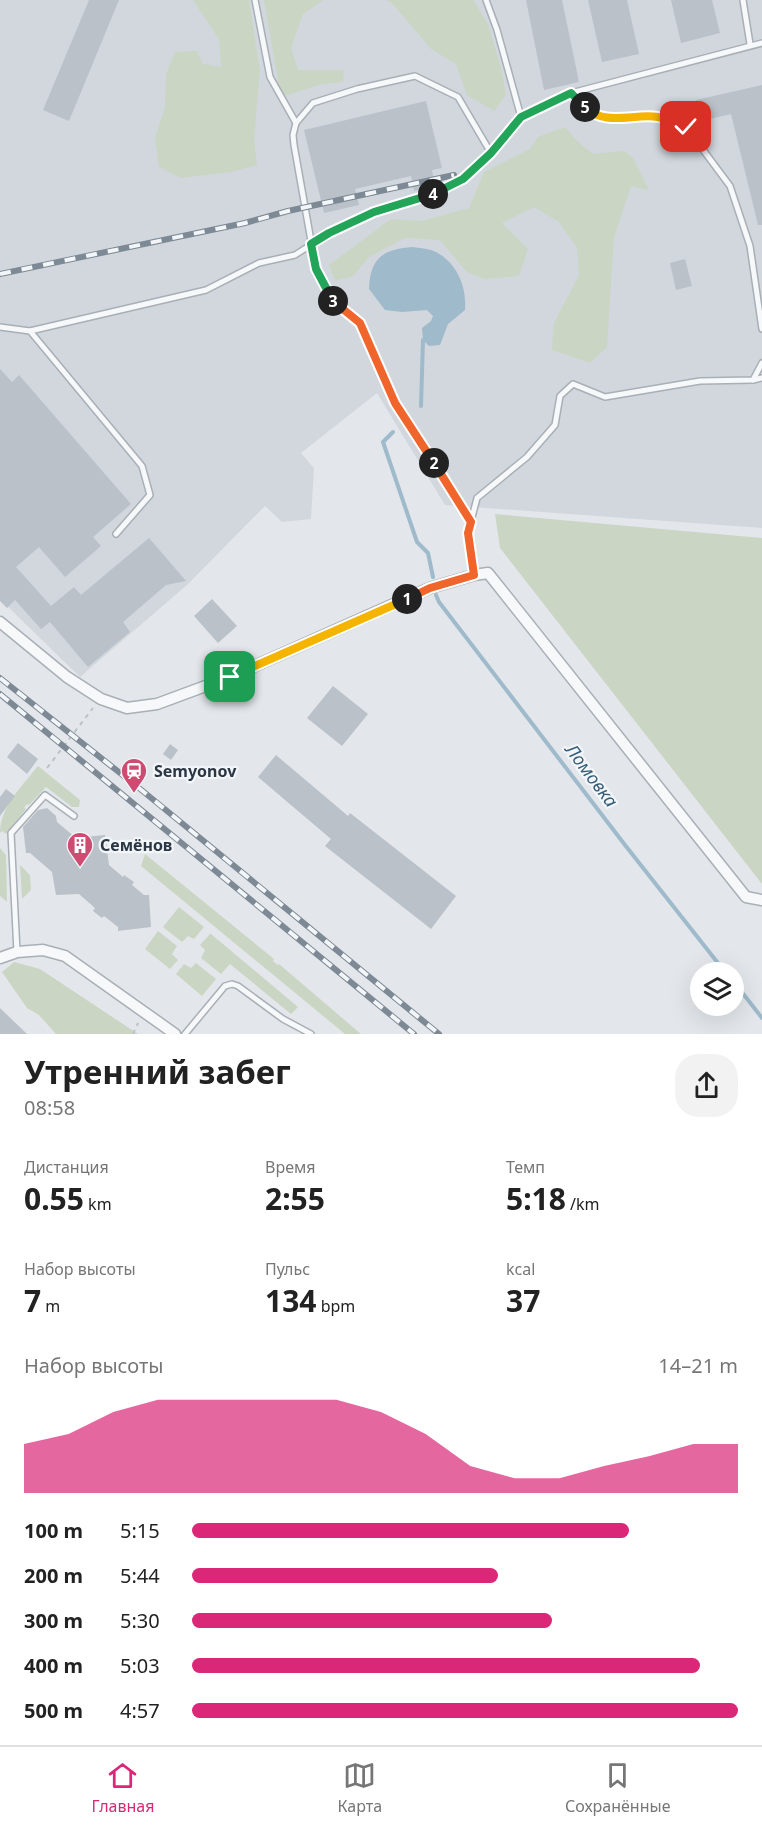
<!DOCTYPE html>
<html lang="ru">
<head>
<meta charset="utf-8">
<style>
	body { margin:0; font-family:"Noto Sans",sans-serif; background:#f2f2f2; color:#222; height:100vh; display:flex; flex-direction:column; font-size:22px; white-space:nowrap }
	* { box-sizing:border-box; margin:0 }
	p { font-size:20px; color:#767676 }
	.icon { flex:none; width:33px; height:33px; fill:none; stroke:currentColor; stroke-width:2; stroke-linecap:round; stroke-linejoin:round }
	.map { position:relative; height:1034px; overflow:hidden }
	.sheet { display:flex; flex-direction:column; background:#fff; flex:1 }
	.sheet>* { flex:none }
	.controls { position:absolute; left:690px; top:962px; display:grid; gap:12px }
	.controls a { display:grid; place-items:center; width:54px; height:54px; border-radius:50%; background:#fff; box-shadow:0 6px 24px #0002; font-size:30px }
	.pin { position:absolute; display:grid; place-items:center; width:51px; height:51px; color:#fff; margin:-26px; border-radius:12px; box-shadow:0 3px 9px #0006 }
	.km { position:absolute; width:30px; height:30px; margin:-15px; border-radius:50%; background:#222; color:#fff; font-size:16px; line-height:30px; text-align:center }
	.round { display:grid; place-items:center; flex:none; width:63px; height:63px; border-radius:24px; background:#f2f2f2 }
	.summary { display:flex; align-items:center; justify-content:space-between; height:102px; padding:0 24px }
	h1 { font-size:33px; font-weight:700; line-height:45px }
	.metrics { display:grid; grid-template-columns:repeat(3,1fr); gap:9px; height:102px; padding:6px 24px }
	.metrics div { display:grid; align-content:center }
	.metrics b { font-size:30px; font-weight:700 }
	.metrics small { font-size:16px; font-weight:400 }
	.metrics p { font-size:16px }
	.chart { height:168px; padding:12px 24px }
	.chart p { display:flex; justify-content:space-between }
	.chart svg { width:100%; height:108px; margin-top:6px; fill:#db2777; opacity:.7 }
	ul { padding:0 24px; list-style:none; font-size:20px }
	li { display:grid; grid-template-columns:96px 72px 1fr; align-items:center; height:45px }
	li i { height:15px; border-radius:8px; background:#db2777 }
	.dock { display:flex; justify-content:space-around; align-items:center; height:84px; border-top:2px solid #e0e0e0; background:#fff; font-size:16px; color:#767676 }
	.dock a { display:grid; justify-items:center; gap:3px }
	.dock .selected { color:#db2777 }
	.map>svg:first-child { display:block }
	.built { fill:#d1d7dd }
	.green { fill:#cbd5c4 }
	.water { fill:#9fbacb }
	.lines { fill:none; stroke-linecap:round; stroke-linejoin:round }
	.stream { stroke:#9fbacb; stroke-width:4 }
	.building { fill:#bac1c9 }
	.service-casing { stroke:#a8afb6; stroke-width:8 }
	.minor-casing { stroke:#a8afb6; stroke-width:13 }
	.path { stroke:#bdc2c6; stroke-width:2; stroke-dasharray:4.5 4.5; stroke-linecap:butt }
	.service { stroke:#f6f8f9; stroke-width:5 }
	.minor { stroke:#f6f8f9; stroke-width:10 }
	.rail-casing { stroke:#7d8995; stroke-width:6 }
	.rail { stroke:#f3f6f8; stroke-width:4; stroke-dasharray:11; stroke-linecap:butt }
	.split-1-casing { stroke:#fff; stroke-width:12 }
	.split-2-casing { stroke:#fff; stroke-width:12 }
	.split-3-casing { stroke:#fff; stroke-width:12 }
	.split-4-casing { stroke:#fff; stroke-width:12 }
	.split-5-casing { stroke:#fff; stroke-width:12 }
	.split-6-casing { stroke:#fff; stroke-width:12 }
	.split-1 { stroke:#f5b400; stroke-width:8 }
	.split-2 { stroke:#f0652b; stroke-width:8 }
	.split-3 { stroke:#f0652b; stroke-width:8 }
	.split-4 { stroke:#22a559; stroke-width:8 }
	.split-5 { stroke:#22a559; stroke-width:8 }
	.split-6 { stroke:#f5b400; stroke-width:8 }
	.labels { text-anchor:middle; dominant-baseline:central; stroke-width:4.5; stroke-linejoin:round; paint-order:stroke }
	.poi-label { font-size:16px; font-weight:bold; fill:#2b3744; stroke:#f3f6f8; text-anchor:start }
	.water-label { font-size:18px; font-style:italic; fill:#355c77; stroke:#f3f6f8 }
</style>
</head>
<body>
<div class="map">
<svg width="762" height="1034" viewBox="0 0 762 1034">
	<rect width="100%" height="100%" fill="#e3e7eb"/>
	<polygon class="built" points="0,0 762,0 762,528 445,505 377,393 301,453 314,468 311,519 282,522 265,506 187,585 80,677 0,599"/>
	<g class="green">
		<polygon points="193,0 249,0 260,71 254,138 257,165 231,172 181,178 159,167 155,138 165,107 166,74 175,52 197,51 203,64 221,67 219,39"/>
		<polygon points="264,0 323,0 303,14 291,48 298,70 344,70 343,82 322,84 281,97"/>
		<polygon points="386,0 473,0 488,24 501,68 506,95 494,111 467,95 456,64 431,49 392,3"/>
		<polygon points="565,127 576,140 593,154 624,151 633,158 649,190 631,186 614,237 607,347 590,363 552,350 554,323 579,275 577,248 559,222 534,207 502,223 528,249 519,276 485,279 467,272 440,240 405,238 369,257 353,276 335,281 329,265 391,219 422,221 469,208 484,172 530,149 538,137"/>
		<polygon points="495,514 762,538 762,884 500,548"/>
		<path d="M38,766L80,800L79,807H72L46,787L29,805L27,804L24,808L26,809L6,834L2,831L0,833C0,807 22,786 38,766Z"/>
		<polygon points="0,848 6,855 7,902 0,896"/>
		<polygon points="145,854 274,959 273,961 278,965 279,964 361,1034 345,1034 141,866"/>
		<polygon points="20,865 30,875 31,890 22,899"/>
		<polygon points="179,907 204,927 194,939 188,936 182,942 163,927"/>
		<polygon points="158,931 177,946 172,954 178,960 170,969 145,949"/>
		<polygon points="210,934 211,934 298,1007 291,1014 230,964 221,974 201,958 205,950 200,945"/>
		<polygon points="14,962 40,969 138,1034 56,1034 39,1015 27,1008 2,972"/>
		<polygon points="196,963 216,979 202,996 176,974 184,964 191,968"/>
	</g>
	<path class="water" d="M413,247C420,248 430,249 436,252C457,263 467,287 465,310L448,324L440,345L429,346L423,340L422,328L431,321L433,316L427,310L402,312L385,310L369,289C370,258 383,249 413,247Z"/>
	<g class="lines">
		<g class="stream">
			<polyline points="421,406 423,340"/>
			<polyline points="393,432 383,442 417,542 428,553 433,577"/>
			<polyline points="436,595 439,602 625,845 725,972"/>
			<polyline points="734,982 762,1018"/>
		</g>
	</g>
	<g class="building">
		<polygon points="89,0 119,0 69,121 43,110"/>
		<polygon points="526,0 562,0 579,82 544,90"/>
		<polygon points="588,0 627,0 639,54 602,62"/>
		<polygon points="671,0 712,0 720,33 681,43"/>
		<polygon points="762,85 762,225 758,225 731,114 701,121 696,100"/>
		<polygon points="426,101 442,168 432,170 435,186 414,191 411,176 355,189 359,205 324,213 304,130"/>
		<polygon points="685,259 692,286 676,290 670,263"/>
		<polygon points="0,369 12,382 19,375 131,504 93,537 101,546 65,577 39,547 16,567 51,606 74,587 81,595 149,538 186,581 166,585 123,622 130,632 88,667 50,622 41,629 15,600 7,608 0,601"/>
		<polygon points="212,599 237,626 218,643 194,616"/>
		<polygon points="333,686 368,714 342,746 307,718"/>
		<polygon points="18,743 38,759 27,774 7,757"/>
		<polygon points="170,744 178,750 171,760 163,754"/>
		<polygon points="276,755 348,816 350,813 456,896 431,929 325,846 331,839 258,777"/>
		<polygon points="6,789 15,796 0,816 0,797"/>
		<polygon points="47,808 56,816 57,822 76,838 105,835 109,865 123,877 124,875 134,882 132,885 144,895 149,895 151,927 118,931 118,927 104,916 102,918 93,911 95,908 79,894 56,895 52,872 30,853 26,853 23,827 38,810"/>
		<polygon points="0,1008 27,1034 0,1034"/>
	</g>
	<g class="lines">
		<g class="service-casing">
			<g id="service">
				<polyline points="255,0 270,77 296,123 293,135 294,145 316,269 331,299 360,323 395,403 448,483 471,523"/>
				<polyline points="486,0 497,30 521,117"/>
				<polyline points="743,0 750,44"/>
				<polyline points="571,93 591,114 618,119 658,117 686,127 730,186 750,246 762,329"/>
				<polyline points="296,123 313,103 357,89 415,76 458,97 491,153"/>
				<polyline points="0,327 30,331 142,466 150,495 116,534"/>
				<polyline points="30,331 206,290 259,263 295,255 329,233 362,218 387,207 425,197 445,190 463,179 491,153 521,117 571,93 762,43"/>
				<polyline points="753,380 762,378"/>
				<polyline points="474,575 468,533 477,498 527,457 555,425 560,396 573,384 605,397 700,381 753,380 762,363"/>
				<polyline points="17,952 11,833 45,795 74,816"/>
				<polyline points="185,1034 225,986 232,984 238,986 283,1019 311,1034"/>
			</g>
		</g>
		<g class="minor-casing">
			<g id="minor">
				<polyline points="0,622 67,677 101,699 127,708 157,704 230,677 430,588 474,575 488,573 746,897 762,900"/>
				<polyline points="0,958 17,952 43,950 65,956 175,1034"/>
			</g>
		</g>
		<g class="path">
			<polyline points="47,768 93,708"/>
			<polyline points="133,1034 138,1023"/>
		</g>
		<use href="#service" class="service"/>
		<use href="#minor" class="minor"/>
		<g class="rail-casing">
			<g id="rail">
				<polyline points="0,274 245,223 288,211 454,175"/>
				<polyline points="0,678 139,788 439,1034"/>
				<polyline points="0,694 414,1034"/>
			</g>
		</g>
		<use href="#rail" class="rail"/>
	</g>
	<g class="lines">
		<g class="split-1-casing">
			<polyline id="split-1" points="230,677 407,599"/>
		</g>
		<g class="split-2-casing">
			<polyline id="split-2" points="407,599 430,588 474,575 468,533 471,522 434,463"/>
		</g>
		<g class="split-3-casing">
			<polyline id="split-3" points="333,301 360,323 395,403 434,463"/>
		</g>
		<g class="split-4-casing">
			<polyline id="split-4" points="333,301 316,269 311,244 329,233 374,212 433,194"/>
		</g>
		<g class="split-5-casing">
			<polyline id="split-5" points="433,194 463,179 491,153 521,117 571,93 585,107"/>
		</g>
		<g class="split-6-casing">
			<path id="split-6" d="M585,107C605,127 634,113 658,117C667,119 677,124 686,127"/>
		</g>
		<use href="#split-1" class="split-1"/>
		<use href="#split-2" class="split-2"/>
		<use href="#split-3" class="split-3"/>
		<use href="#split-4" class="split-4"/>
		<use href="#split-5" class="split-5"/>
		<use href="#split-6" class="split-6"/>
	</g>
	<defs>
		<g id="station-pin" transform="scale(1.35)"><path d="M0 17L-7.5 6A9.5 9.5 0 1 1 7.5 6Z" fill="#ce4b71" stroke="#f3f6f8"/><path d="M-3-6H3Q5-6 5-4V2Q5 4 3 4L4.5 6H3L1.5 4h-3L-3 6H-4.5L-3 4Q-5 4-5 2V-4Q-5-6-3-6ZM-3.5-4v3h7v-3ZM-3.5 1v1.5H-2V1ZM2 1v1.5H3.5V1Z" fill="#fff"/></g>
		<g id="building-pin" transform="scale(1.35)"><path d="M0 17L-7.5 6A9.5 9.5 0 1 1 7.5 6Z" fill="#ce4b71" stroke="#f3f6f8"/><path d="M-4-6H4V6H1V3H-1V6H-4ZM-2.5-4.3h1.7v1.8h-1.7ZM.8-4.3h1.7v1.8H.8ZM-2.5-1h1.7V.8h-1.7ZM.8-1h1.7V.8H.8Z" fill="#fff"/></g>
	</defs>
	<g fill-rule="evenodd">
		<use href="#station-pin" x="134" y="771"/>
		<use href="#building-pin" x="80" y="845"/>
	</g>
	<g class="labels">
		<g class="poi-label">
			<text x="154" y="771">Semyonov</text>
			<text x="100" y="845">Семёнов</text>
		</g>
		<g class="water-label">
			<text transform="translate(592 775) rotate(53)">Ломовка</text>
		</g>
	</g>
</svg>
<div class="controls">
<a><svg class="icon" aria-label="layers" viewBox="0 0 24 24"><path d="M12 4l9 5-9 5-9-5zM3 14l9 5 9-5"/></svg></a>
</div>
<div class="pin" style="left:230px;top:677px;background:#1e9e55"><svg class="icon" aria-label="arrive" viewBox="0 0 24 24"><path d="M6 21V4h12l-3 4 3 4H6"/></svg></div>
<div class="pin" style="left:686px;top:127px;background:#d93025"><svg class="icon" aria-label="check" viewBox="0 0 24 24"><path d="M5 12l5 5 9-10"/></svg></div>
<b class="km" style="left:407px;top:599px">1</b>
<b class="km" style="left:434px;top:463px">2</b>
<b class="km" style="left:333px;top:301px">3</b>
<b class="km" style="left:433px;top:194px">4</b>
<b class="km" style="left:585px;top:107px">5</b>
</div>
<section class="sheet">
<div class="summary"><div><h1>Утренний забег</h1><p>08:58</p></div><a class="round"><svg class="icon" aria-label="share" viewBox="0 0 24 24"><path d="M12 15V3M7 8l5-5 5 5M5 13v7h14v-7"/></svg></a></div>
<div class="metrics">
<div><p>Дистанция</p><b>0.55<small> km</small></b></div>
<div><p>Время</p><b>2:55</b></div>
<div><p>Темп</p><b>5:18<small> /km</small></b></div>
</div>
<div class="metrics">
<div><p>Набор высоты</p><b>7<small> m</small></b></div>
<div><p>Пульс</p><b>134<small> bpm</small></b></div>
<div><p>kcal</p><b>37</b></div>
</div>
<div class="chart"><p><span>Набор высоты</span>14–21 m</p>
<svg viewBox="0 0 160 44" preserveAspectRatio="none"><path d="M0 44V24L10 20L20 11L30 6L40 6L50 6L60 6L70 6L80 11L90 20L100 33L110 38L120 38L130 33L140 29L150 24L160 24V44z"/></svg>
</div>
<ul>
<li><b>100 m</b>5:15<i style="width:80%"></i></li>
<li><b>200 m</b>5:44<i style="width:56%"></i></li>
<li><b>300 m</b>5:30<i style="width:66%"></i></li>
<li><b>400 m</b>5:03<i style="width:93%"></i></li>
<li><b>500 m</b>4:57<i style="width:100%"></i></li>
</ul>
</section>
<nav class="dock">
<a class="selected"><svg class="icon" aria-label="home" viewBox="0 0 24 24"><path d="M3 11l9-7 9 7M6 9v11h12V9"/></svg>Главная</a>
<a><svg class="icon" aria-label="map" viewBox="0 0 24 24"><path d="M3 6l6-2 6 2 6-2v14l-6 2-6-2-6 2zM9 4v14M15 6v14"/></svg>Карта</a>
<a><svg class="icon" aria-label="saved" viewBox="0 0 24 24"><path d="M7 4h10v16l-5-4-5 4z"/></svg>Сохранённые</a>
</nav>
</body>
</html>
